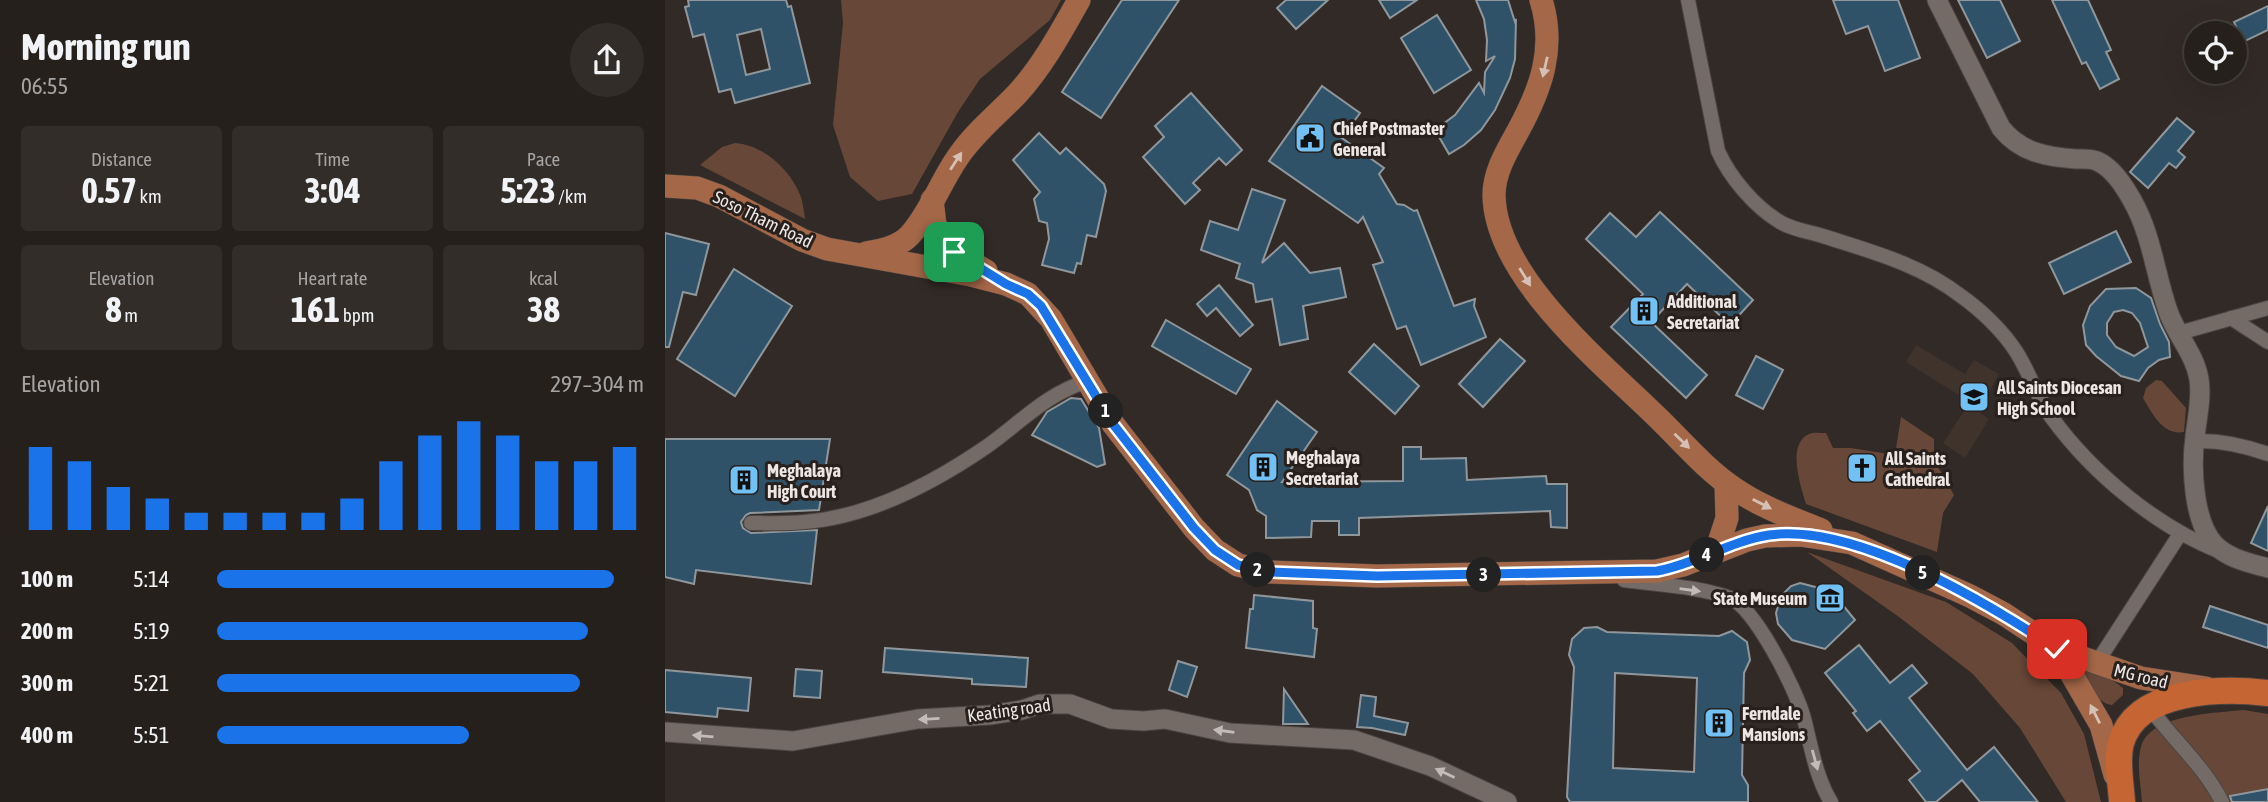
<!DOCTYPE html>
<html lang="en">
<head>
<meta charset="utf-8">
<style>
	body { margin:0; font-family:"Asap Condensed",sans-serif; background:#322d29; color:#f1f3f6; height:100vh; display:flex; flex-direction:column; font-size:26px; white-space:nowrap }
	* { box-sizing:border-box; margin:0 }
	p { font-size:23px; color:#a4a3a3 }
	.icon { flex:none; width:38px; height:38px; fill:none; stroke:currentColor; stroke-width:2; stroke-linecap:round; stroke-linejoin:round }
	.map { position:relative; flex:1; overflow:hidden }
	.drawer { display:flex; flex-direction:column; background:#26201c; width:665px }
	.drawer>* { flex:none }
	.fabs { position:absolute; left:1519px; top:21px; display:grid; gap:14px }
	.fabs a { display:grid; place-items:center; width:63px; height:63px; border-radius:50%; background:#26201c; box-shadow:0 7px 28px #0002,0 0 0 2px #423e3b; font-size:35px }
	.pin { position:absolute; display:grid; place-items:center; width:60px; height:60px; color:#fff; margin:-30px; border-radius:14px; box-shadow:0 4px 10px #0006 }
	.km { position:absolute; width:35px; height:35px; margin:-18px; border-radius:50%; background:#222; color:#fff; font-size:19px; line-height:35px; text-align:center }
	.round { display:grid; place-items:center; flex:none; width:74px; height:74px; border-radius:37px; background:#322d29 }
	.head { display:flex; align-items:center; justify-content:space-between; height:119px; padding:0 21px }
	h1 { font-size:38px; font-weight:700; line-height:52px }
	.metrics { display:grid; grid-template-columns:repeat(3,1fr); gap:10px; height:119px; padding:7px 21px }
	.metrics div { display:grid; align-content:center; border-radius:7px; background:#322d29; text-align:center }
	.metrics b { font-size:35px; font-weight:700 }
	.metrics small { font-size:19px; font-weight:400 }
	.metrics p { font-size:19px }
	.chart { height:196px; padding:14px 21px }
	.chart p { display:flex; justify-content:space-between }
	.chart svg { width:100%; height:126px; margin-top:7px; stroke:#1a73e8; stroke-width:6 }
	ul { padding:0 21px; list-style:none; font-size:23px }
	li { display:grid; grid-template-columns:112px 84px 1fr; align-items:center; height:52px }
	li i { height:18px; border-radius:9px; background:#1a73e8 }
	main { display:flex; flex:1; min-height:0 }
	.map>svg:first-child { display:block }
	.built { fill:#40332c }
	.green { fill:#674738 }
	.building { fill:#305269; stroke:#8f979d; stroke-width:2; fill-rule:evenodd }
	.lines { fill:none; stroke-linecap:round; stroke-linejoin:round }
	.street-casing { stroke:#4c4542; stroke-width:16 }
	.secondary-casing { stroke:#4c4542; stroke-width:21 }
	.primary-casing { stroke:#4c4542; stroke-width:24 }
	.highway-casing { stroke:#4c4542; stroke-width:28 }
	.street { stroke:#746b67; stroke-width:14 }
	.secondary { stroke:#746b67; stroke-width:19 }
	.primary { stroke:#a46748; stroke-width:23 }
	.highway { stroke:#c46533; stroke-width:26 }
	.oneway { fill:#d6c0b5 }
	.oneway2 { fill:#c2bbb8 }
	.route-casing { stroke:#fff; stroke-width:14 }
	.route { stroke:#1a73e8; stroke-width:9 }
	.labels { text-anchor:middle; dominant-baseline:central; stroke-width:6; stroke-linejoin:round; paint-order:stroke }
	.poi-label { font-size:18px; font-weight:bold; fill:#ece6e4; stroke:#28201d; text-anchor:start }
	.street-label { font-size:18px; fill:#ece6e4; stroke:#28201d }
</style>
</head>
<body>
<main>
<section class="drawer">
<div class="head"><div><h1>Morning run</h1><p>06:55</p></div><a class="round"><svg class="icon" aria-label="share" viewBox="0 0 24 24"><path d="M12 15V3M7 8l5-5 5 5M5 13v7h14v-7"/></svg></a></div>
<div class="metrics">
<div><p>Distance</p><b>0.57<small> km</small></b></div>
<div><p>Time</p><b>3:04</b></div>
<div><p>Pace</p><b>5:23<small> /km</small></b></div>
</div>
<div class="metrics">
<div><p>Elevation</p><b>8<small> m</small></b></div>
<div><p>Heart rate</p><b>161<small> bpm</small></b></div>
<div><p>kcal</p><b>38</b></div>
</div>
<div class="chart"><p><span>Elevation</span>297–304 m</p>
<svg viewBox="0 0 160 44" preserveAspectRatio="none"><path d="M5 44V15M15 44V20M25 44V29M35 44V33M45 44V38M55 44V38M65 44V38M75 44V38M85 44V33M95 44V20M105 44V11M115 44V6M125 44V11M135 44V20M145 44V20M155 44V15"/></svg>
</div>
<ul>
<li><b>100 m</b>5:14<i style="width:93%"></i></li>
<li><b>200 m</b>5:19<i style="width:87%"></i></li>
<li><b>300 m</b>5:21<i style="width:85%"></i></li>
<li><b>400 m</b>5:51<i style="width:59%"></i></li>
</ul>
</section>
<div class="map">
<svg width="1603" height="802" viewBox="0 0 1603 802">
	<rect width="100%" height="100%" fill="#322a26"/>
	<polygon class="built" points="1251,345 1300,374 1309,360 1334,374 1316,407 1318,409 1315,413 1324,419 1300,458 1278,443 1305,402 1241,362"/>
	<g class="green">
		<polygon points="176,0 396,0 385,20 315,79 293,112 247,194 213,201 185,177 168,125 178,23"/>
		<path d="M70,143C99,145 126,170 136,197C138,204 139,212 140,219L35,165L57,147Z"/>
		<path d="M1491,380L1497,381L1521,408L1519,432C1498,436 1487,413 1478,398L1481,388Z"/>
		<path d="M1236,417L1269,439V460L1289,495L1278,513L1272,552L1141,504C1136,487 1121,444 1144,434C1148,432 1155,433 1161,433L1168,448H1186L1230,455Z"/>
		<polygon points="1142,552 1281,602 1347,643 1396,693 1419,734 1436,802 1401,802 1355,728 1308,674 1234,617"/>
		<path d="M1414,667L1446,679L1458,688V695L1447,705C1431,703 1419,682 1414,667Z"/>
		<path d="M1579,710L1603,714V802H1477C1476,785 1471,764 1476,747C1485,714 1551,713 1579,710Z"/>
	</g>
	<g class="building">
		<path d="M23,0H121L123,7L126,6L145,83L70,103L66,89L54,92L39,34L28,37L20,7L24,6ZM96,29L105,69L81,75L72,35Z"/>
		<polygon points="457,0 514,0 436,118 397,92"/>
		<polygon points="621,0 663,0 631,29 612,8"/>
		<polygon points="714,0 752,0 725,18"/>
		<polygon points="811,0 843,0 850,22 851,19 850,59 845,78 830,110 816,130 799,145 784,154 770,130 790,115 814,83 819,93 820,72 830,56 821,61 822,40 819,19"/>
		<polygon points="1168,0 1233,0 1255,58 1220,71 1203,26 1181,34"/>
		<polygon points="1293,0 1335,0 1355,41 1322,58"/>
		<polygon points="1387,0 1423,0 1446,50 1441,52 1454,79 1435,89 1421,62 1417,64"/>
		<polygon points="1603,6 1603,30 1578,42 1569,22"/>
		<polygon points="772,15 806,70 769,93 736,38"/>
		<polygon points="657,86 695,113 677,138 719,168 714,174 732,204 739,205 749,211 752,210 789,306 810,299 809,306 821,337 756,365 741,326 732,329 708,265 718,262 698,217 693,223 604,161"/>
		<polygon points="526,93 577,150 561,165 554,158 528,183 535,190 520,204 478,157 499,137 490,126"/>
		<polygon points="1512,118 1529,132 1513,151 1520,157 1511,168 1504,163 1483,188 1465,172"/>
		<polygon points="374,133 395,154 401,148 439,184 441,191 431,237 422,235 416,264 412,263 409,273 377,265 384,239 382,223 374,221 369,199 375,192 348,160"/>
		<polygon points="587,189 620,200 597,263 619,243 645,273 675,268 681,297 638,306 643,339 615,345 607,299 591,302 588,284 571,278 575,264 536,250 545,221 573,230"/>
		<polygon points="995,212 1088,300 1065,325 1022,284 986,322 1042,375 1021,398 946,327 978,294 921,239 945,213 971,237"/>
		<polygon points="1451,231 1466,262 1399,294 1384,263"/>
		<polygon points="0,233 44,244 31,295 18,292 4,347 0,347"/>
		<polygon points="69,269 127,306 70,396 12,359"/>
		<polygon points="554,285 588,325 575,336 551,308 542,316 532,304"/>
		<path d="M1471,288L1486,298L1495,324L1504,342L1505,357L1494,360L1483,368L1474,381L1456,376L1431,356L1421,345L1418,325L1425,306L1441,289ZM1458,310L1467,313L1475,323L1483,347L1469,356L1451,347L1442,335V323L1449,312Z"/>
		<polygon points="501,320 586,369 571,394 487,346"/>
		<polygon points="835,339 860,361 818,407 794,384"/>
		<polygon points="709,344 754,386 730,414 684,372"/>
		<polygon points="1091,356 1118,370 1098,409 1071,395"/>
		<polygon points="406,398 416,399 434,428 440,464 432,467 367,435 382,412"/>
		<polygon points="612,401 652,432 617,482 738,481 738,447 756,447 756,459 801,458 802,480 881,476 882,484 902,484 902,528 886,527 885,511 694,518 694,535 674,535 674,521 647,521 646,537 601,538 601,516 592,510 584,490 562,475"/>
		<polygon points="0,439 165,439 154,510 85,513 81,515 76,522 78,528 86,533 152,530 146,584 31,570 29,584 0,577"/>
		<polygon points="1603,506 1603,551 1586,543"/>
		<polygon points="1135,583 1158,589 1177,604 1190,620 1160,649 1127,640 1113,624 1111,613 1116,596 1126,586"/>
		<polygon points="589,595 648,601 648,628 652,629 649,657 581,648 585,609 588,609"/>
		<polygon points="1545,606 1603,625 1603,648 1538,627"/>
		<path d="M932,627L942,632L1054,636L1067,631L1082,642L1085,660L1079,673L1077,775L1083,785V802H905L902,797L909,667L904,655L907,639L919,628ZM950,673L1032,678L1029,772L948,768Z"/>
		<polygon points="1194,645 1225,683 1247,665 1262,683 1244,698 1302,770 1329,747 1373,802 1315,802 1297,780 1271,802 1261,802 1244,780 1255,771 1215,721 1202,731 1188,713 1191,711 1160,673"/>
		<polygon points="220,648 363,658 361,687 307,684 307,679 218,672"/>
		<polygon points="513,661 532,667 522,697 504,690"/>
		<polygon points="131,669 157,671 155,698 129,696"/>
		<polygon points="0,670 86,678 83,711 53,708 52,717 0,712"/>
		<polygon points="619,689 643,724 618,724"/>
		<polygon points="696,695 711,697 709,716 743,723 740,735 707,728 692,727"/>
		<polygon points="1603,789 1603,802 1567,802 1565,796"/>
	</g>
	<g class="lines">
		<g class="street-casing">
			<g id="street">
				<path d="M1023,0L1053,151C1065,178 1090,207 1115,222C1128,230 1146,232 1161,237C1208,252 1256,265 1296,296C1316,310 1339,332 1352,353C1365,374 1373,399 1387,418C1428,474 1492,527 1556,552"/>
				<polyline points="1566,318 1603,342"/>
				<polyline points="1514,333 1603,308"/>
				<path d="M1530,441C1556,440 1578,445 1603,454"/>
				<path d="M86,523C104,523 121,524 139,522C204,517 267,484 321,447C355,423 382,393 423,381"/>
				<path d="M959,580C993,585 1032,586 1065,598C1090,608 1130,688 1138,715C1146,744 1150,776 1166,802"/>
				<polyline points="1431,664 1515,534"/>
				<path d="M1485,708C1508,740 1540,767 1557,802"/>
			</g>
		</g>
		<g class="secondary-casing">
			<g id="secondary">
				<path d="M1272,0L1336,128C1355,152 1381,157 1411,159C1419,159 1425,158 1432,161C1448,168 1459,186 1467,200C1487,235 1490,274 1503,311C1511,335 1530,354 1534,379C1537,398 1532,418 1530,437C1526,467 1528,522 1550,545C1564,559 1585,563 1603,568"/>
				<polyline points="0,732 128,741 253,719 325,715 357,710 375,704 405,704 446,719 478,721 500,719 565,733 689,740 765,766 842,802"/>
			</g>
		</g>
		<g class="primary-casing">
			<g id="primary">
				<path d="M876,0C891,48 876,89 853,131C842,151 829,172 829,195C830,277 938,364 992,417C1017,441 1041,470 1070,489C1096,507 1127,518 1156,530"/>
				<polyline points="0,186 32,188 54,196 137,240 162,249 306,275 341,284 363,294 386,319 448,424 529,528 550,550 573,565 604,572 712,576 992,571 1018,565 1082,540 1100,536 1135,535 1187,543 1305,596 1339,614 1392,649 1476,678 1541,688"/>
				<polyline points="267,200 270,225 289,252 321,271"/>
				<path d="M201,253C217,250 234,247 245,235C265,213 276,181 293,157C309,133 332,115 352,94C377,67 396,32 414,0"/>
				<polyline points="1051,552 1062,518 1061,483"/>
				<polyline points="1392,649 1436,725 1450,775"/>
			</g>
		</g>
		<g class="highway-casing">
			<path id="highway" d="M1457,802C1456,783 1451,761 1456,743C1471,688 1558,688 1603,693"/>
		</g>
		<use href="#street" class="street"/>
		<use href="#secondary" class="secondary"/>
		<use href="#primary" class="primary"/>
		<use href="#highway" class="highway"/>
	</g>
	<defs><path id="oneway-solid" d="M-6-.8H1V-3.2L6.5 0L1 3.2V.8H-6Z" transform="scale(1.75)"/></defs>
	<g class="oneway">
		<use href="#oneway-solid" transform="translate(880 67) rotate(103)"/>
		<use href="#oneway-solid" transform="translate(291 161) rotate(-57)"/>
		<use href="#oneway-solid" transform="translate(860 277) rotate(58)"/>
		<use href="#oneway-solid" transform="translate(1017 441) rotate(44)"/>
		<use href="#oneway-solid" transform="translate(1097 504) rotate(27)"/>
		<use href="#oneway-solid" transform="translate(1430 714) rotate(-117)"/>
	</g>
	<g class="oneway2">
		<use href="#oneway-solid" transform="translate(1025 590) rotate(8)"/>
		<use href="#oneway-solid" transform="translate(264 719) rotate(177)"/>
		<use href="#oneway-solid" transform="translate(559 731) rotate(-172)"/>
		<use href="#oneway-solid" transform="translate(38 736) rotate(-175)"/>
		<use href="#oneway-solid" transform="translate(1150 760) rotate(75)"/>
		<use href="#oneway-solid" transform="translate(780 773) rotate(-155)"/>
	</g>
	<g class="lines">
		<g class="route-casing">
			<path id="route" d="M289,252L341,284L363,294L376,306L448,424L529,528L550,550L573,565L604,572L712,576L992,571C1031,564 1065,541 1104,535C1190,523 1321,602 1392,649"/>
		</g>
		<use href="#route" class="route"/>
	</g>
	<defs>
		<g id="civic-square" transform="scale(1.575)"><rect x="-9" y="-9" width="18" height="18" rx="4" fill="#72c1f5" stroke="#28201d"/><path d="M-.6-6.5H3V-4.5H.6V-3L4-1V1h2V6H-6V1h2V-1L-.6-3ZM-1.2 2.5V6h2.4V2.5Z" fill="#111"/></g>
		<g id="building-square" transform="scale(1.575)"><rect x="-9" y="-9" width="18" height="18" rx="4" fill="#72c1f5" stroke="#28201d"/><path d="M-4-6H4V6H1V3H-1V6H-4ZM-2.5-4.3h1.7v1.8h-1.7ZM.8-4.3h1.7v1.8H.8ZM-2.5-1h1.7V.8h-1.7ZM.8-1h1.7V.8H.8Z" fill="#111"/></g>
		<g id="school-square" transform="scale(1.575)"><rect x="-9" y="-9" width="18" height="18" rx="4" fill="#72c1f5" stroke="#28201d"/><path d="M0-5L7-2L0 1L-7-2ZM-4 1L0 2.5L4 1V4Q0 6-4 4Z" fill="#111"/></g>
		<g id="church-square" transform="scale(1.575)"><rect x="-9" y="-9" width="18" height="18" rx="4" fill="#72c1f5" stroke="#28201d"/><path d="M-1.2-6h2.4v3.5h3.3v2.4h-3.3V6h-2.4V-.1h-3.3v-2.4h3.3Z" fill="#111"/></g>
		<g id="museum-square" transform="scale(1.575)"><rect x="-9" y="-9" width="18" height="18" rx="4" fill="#72c1f5" stroke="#28201d"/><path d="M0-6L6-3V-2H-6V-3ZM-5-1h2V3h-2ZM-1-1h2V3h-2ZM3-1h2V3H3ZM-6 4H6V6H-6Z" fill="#111"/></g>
	</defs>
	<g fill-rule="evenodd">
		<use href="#civic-square" x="645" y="138"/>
		<use href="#building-square" x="979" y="311"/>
		<use href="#school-square" x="1309" y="397"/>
		<use href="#building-square" x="598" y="467"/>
		<use href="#church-square" x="1197" y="468"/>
		<use href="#building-square" x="79" y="480"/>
		<use href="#museum-square" x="1165" y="598"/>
		<use href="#building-square" x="1054" y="723"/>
	</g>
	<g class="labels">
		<g class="poi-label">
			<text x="668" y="128">Chief Postmaster<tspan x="668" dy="21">General</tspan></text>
			<text x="1002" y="301">Additional<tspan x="1002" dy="21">Secretariat</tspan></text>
			<text x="1332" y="387">All Saints Diocesan<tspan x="1332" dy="21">High School</tspan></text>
			<text x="621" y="457">Meghalaya<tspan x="621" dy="21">Secretariat</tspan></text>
			<text x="1220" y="458">All Saints<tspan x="1220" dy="21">Cathedral</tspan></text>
			<text x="102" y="470">Meghalaya<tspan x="102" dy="21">High Court</tspan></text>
			<text x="1142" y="598" text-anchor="end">State Museum</text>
			<text x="1077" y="713">Ferndale<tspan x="1077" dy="21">Mansions</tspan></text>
		</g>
		<g class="street-label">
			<text transform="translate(98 219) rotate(26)">Soso Tham Road</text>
			<text transform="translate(1476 676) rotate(14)">MG road</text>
			<text transform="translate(344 710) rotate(-8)">Keating road</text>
		</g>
	</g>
</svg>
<div class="fabs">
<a><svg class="icon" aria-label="locate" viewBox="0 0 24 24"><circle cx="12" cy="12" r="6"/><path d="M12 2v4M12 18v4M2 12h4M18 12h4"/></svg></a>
</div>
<div class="pin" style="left:289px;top:252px;background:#1e9e55"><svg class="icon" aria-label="arrive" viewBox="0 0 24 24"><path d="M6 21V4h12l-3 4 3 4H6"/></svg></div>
<div class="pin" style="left:1392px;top:649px;background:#d93025"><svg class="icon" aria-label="check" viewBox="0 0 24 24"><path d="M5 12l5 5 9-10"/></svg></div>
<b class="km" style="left:441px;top:411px">1</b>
<b class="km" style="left:593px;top:570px">2</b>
<b class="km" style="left:819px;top:575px">3</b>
<b class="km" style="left:1042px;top:555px">4</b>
<b class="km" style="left:1258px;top:573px">5</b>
</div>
</main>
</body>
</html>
